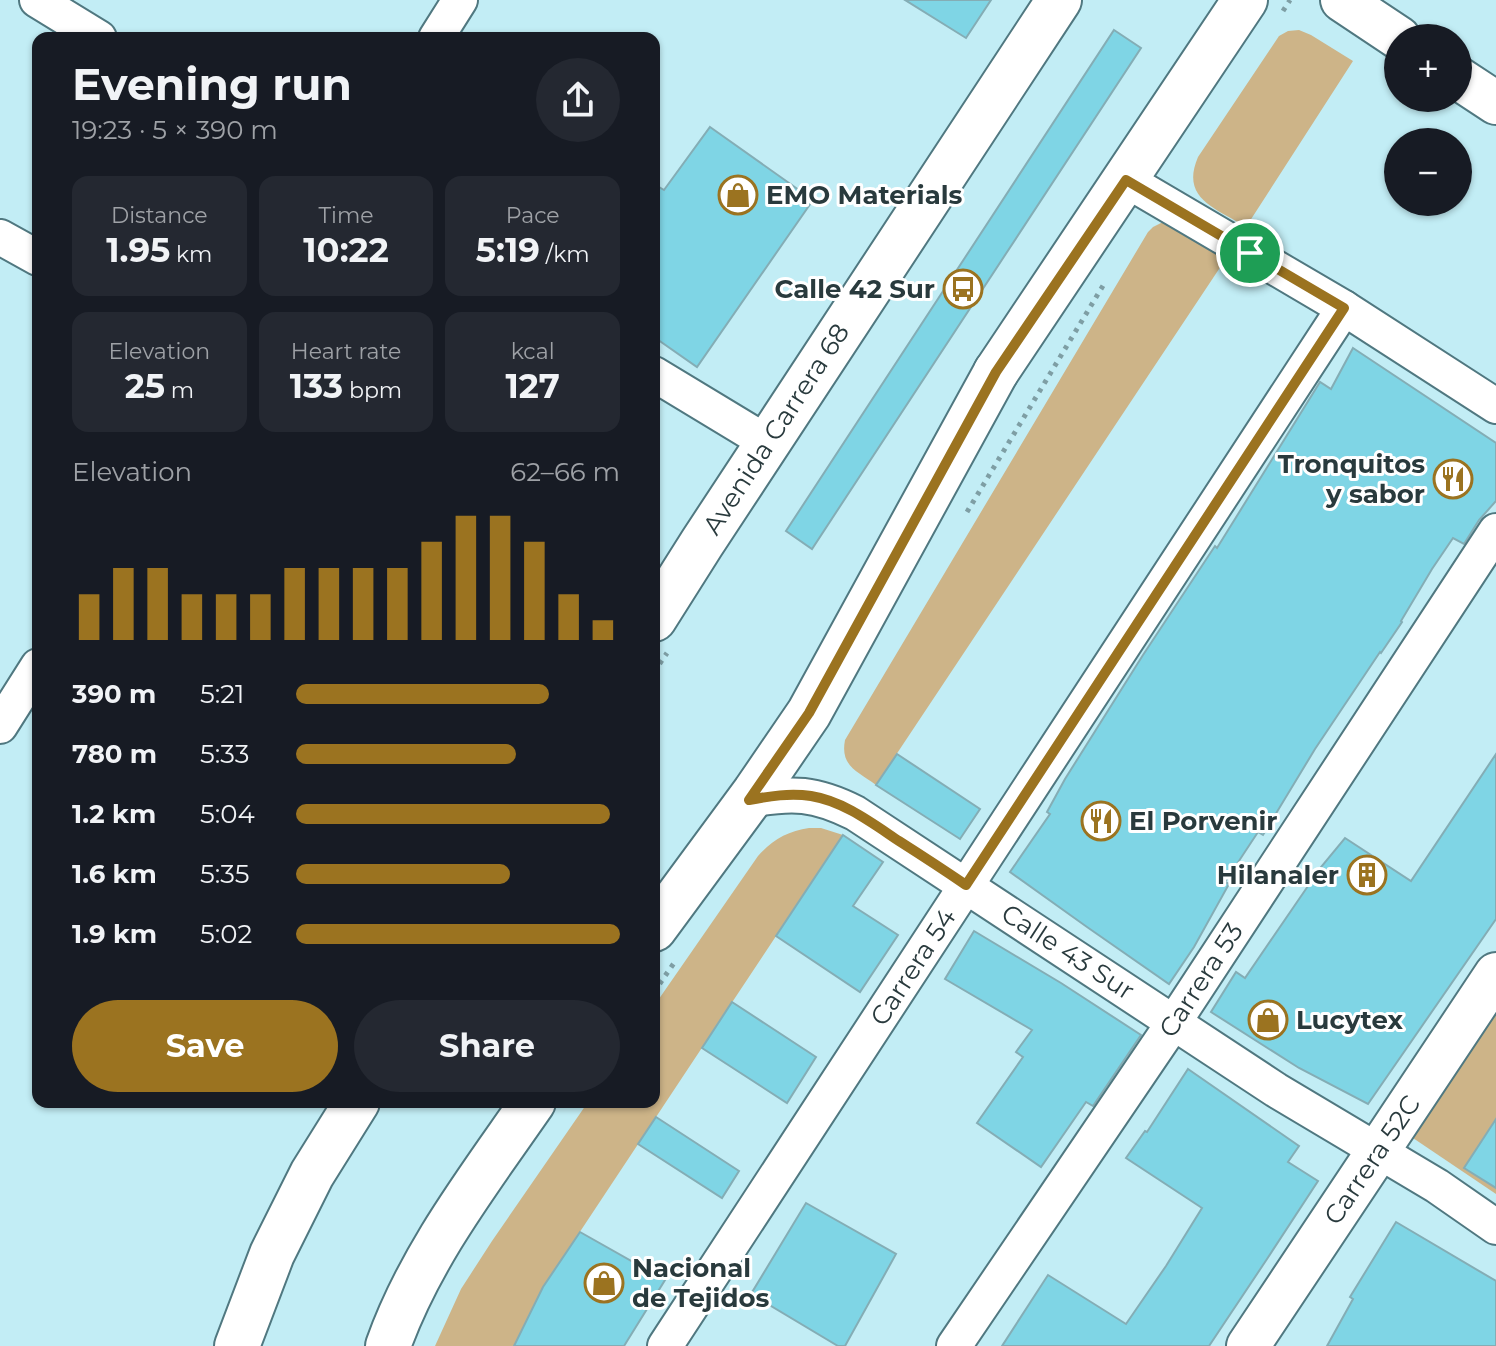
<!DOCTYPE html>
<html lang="en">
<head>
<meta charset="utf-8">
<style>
	body { margin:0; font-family:Montserrat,sans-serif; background:#242831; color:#f1f3f6; height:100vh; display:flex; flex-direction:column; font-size:30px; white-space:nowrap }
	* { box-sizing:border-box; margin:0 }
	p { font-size:26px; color:#9ea1a6 }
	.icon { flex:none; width:44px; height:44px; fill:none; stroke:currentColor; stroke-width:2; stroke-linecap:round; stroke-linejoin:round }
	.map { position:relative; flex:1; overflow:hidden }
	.panel { position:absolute; left:32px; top:32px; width:628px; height:1076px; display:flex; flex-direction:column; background:#171b24; border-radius:16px; box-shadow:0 2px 6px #0004 }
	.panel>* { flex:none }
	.controls { position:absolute; left:1384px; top:24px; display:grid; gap:16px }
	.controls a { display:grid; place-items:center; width:88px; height:88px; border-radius:50%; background:#171b24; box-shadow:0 2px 6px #0004; font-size:40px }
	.pin { position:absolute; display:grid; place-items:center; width:68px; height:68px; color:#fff; margin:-34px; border:4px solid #fff; border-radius:50%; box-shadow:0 2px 8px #0007 }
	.round { display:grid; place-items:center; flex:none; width:84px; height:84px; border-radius:42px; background:#242831 }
	.head { display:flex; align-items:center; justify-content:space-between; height:136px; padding:0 40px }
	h1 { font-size:44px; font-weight:700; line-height:60px }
	.stats { display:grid; grid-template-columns:repeat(3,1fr); gap:12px; height:136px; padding:8px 40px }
	.stats div { display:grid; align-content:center; border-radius:16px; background:#242831; text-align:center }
	.stats b { font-size:34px; font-weight:700 }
	.stats small { font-size:22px; font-weight:400 }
	.stats p { font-size:22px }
	.chart { height:224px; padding:16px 40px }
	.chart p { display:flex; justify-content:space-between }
	.chart svg { width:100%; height:144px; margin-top:8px; stroke:#9b7320; stroke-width:6 }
	.button { display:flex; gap:16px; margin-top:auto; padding:16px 40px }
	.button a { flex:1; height:92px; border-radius:48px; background:#9b7320; color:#fff; font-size:32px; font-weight:700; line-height:92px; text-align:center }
	.button a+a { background:#242831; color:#f1f3f6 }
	ul { padding:0 40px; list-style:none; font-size:26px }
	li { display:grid; grid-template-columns:128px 96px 1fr; align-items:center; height:60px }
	li i { height:20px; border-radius:10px; background:#9b7320 }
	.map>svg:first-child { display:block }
	.green { fill:#cdb488 }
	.building { fill:#7fd5e5; stroke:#84adb5; stroke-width:2 }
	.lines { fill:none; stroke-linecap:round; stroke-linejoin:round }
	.minor-casing { stroke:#507880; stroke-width:38 }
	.tertiary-casing { stroke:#507880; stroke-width:46 }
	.secondary-casing { stroke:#507880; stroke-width:48 }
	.primary-casing { stroke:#507880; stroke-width:48 }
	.path { stroke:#7e9ea4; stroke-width:5; stroke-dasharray:4 6; stroke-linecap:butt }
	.minor { stroke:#fff; stroke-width:34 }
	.tertiary { stroke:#fff; stroke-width:42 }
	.secondary { stroke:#fff; stroke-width:44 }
	.primary { stroke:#fff; stroke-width:44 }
	.route-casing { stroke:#fff; stroke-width:16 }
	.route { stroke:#9b7320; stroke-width:10 }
	.labels { text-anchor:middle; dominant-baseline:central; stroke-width:6; stroke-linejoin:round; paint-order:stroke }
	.poi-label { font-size:26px; font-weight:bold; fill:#293a3d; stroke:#fff; text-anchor:start }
	.street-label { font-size:26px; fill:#293a3d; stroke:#fff }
</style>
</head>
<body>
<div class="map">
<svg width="1496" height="1346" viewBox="0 0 1496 1346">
	<rect width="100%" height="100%" fill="#c2edf5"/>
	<g class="green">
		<path d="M1299,30L1311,35L1353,61L1246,227C1216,208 1180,199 1198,157L1279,36L1288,31Z"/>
		<path d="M1161,223H1169L1227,257L876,785C857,771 840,766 845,740L1148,232L1153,227Z"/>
		<path d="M809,828H821L843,835L544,1286L514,1346H435L461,1289L492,1241L588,1102H654V1006L758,856C772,840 788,831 809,828Z"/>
		<polygon points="1496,1009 1496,1194 1410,1136"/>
	</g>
	<g class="building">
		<polygon points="905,0 991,0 966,38"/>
		<polygon points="1114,30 1141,48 812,549 786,531"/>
		<polygon points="710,127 813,200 697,367 654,337 654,184 664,190"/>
		<polygon points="1353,348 1496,443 1496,501 1479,520 1464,544 1453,538 1432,569 1401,621 1402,622 1381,653 1380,652 1315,749 1263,835 1258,832 1225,882 1229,884 1194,947 1169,984 1087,927 1010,872 1050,814 1047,812 1065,779 1143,655 1215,546 1217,548 1320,382 1331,389"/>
		<polygon points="897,754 980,809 960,839 876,785"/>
		<polygon points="1496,754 1496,919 1368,1104 1299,1068 1211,1012 1236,972 1245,978 1321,867 1345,838 1411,881"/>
		<polygon points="843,835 883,862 853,906 898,935 860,992 776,936"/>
		<polygon points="974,931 1061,983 1141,1035 1093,1106 1086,1102 1041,1167 977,1123 1023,1057 1016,1052 1032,1030 945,979"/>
		<polygon points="732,1002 816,1057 787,1103 702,1048"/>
		<polygon points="1188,1069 1299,1146 1288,1162 1318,1181 1267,1259 1209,1346 1002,1346 1048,1275 1126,1324 1166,1266 1202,1208 1126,1158 1145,1131 1147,1132"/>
		<polygon points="656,1117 739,1171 722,1198 638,1144"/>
		<polygon points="1496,1119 1496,1188 1464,1168"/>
		<polygon points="806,1203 896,1254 845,1346 838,1346 751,1294"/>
		<polygon points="1396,1222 1496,1281 1496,1346 1327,1346 1353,1299 1350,1297"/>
		<polygon points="580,1232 665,1280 624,1346 514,1346 543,1287"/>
	</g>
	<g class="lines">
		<g class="minor-casing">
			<g id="minor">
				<polyline points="37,0 99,38"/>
				<polyline points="436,38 460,0"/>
				<polyline points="1126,180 1344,308 1496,406"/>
				<polyline points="0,237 38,258"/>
				<polyline points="654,374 768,443"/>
				<polyline points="0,726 38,666"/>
				<path d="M749,800C793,792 815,793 855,813L1276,1090L1437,1186L1496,1227"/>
				<polyline points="665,1346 1344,308"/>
				<polyline points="954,1346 1174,1022 1496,531"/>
			</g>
		</g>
		<g class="tertiary-casing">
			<g id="tertiary">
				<polyline points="1342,0 1399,38"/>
				<polyline points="1458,78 1496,103"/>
				<polyline points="1248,1346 1496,974"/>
			</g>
		</g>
		<g class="secondary-casing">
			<g id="secondary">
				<polyline points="654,929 755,792 809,713 996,372"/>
				<polyline points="237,1346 272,1254 312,1174 357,1102"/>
				<path d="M388,1346C420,1256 479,1180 533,1102"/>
			</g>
		</g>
		<g class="primary-casing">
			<g id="primary">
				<polyline points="996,372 1245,0"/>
				<polyline points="654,619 702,543 1059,0"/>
			</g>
		</g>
		<g class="path">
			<polyline points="1283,11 1290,0"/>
			<polyline points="967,512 1104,284"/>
			<polyline points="654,672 667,653"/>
			<polyline points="654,992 674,963"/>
		</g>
		<use href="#minor" class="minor"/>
		<use href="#tertiary" class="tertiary"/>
		<use href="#secondary" class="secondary"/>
		<use href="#primary" class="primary"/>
	</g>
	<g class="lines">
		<g class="route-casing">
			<path id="route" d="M1126,180L1344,308L966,885C944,870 921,855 899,841C872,823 843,801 811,796C790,793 770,796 749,800L809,713L996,372Z"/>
		</g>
		<use href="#route" class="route"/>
	</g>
	<defs>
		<g id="shop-ring" transform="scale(2)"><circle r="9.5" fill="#fff" stroke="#9b7320" stroke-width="1.5"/><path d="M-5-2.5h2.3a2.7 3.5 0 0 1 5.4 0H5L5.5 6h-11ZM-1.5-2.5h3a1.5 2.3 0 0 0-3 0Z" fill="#9b7320"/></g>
		<g id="bus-ring" transform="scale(2)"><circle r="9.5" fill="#fff" stroke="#9b7320" stroke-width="1.5"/><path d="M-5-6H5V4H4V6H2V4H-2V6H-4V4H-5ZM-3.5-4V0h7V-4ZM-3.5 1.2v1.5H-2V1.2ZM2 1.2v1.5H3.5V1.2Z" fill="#9b7320"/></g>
		<g id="restaurant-ring" transform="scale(2)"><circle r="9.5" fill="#fff" stroke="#9b7320" stroke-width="1.5"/><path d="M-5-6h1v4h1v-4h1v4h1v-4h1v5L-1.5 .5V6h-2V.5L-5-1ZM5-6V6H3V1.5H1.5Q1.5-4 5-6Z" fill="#9b7320"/></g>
		<g id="building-ring" transform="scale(2)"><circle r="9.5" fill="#fff" stroke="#9b7320" stroke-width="1.5"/><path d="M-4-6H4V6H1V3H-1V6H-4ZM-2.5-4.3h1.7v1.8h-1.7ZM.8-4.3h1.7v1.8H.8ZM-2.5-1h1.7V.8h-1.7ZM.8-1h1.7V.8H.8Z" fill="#9b7320"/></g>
	</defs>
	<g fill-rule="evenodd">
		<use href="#shop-ring" x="738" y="195"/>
		<use href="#bus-ring" x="963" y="289"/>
		<use href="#restaurant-ring" x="1453" y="479"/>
		<use href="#restaurant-ring" x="1101" y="821"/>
		<use href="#building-ring" x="1367" y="875"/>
		<use href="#shop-ring" x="1268" y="1020"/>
		<use href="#shop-ring" x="604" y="1283"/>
	</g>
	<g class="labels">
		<g class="poi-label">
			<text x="766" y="195">EMO Materials</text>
			<text x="935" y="289" text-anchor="end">Calle 42 Sur</text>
			<text x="1425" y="464" text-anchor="end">Tronquitos<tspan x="1425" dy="30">y sabor</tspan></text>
			<text x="1129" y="821">El Porvenir</text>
			<text x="1339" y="875" text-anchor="end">Hilanaler</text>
			<text x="1296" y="1020">Lucytex</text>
			<text x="632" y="1268">Nacional<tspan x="632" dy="30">de Tejidos</tspan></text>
		</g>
		<g class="street-label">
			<text transform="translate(776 429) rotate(-57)">Avenida Carrera 68</text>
			<text transform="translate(1068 952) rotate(33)">Calle 43 Sur</text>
			<text transform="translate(913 967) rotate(-57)">Carrera 54</text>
			<text transform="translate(1201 980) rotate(-57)">Carrera 53</text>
			<text transform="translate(1372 1160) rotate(-56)">Carrera 52C</text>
		</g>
	</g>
</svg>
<div class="controls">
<a>+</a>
<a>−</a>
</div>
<div class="pin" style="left:1250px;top:253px;background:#1e9e55"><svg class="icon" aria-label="arrive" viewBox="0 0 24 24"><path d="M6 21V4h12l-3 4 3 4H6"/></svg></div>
<section class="panel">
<div class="head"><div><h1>Evening run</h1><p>19:23 · 5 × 390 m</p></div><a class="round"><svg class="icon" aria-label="share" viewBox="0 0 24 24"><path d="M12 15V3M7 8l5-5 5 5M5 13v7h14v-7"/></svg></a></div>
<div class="stats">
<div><p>Distance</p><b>1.95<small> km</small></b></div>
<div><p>Time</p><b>10:22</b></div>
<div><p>Pace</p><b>5:19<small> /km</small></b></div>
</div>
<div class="stats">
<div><p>Elevation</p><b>25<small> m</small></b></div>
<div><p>Heart rate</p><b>133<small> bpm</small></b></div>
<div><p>kcal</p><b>127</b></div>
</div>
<div class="chart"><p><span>Elevation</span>62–66 m</p>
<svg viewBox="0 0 160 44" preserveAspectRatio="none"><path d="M5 44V30M15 44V22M25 44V22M35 44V30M45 44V30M55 44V30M65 44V22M75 44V22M85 44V22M95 44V22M105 44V14M115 44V6M125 44V6M135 44V14M145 44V30M155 44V38"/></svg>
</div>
<ul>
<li><b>390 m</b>5:21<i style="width:78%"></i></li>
<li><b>780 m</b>5:33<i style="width:68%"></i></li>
<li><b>1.2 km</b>5:04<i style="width:97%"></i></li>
<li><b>1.6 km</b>5:35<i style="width:66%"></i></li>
<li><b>1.9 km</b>5:02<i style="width:100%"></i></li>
</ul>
<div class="button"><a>Save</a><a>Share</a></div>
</section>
</div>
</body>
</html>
